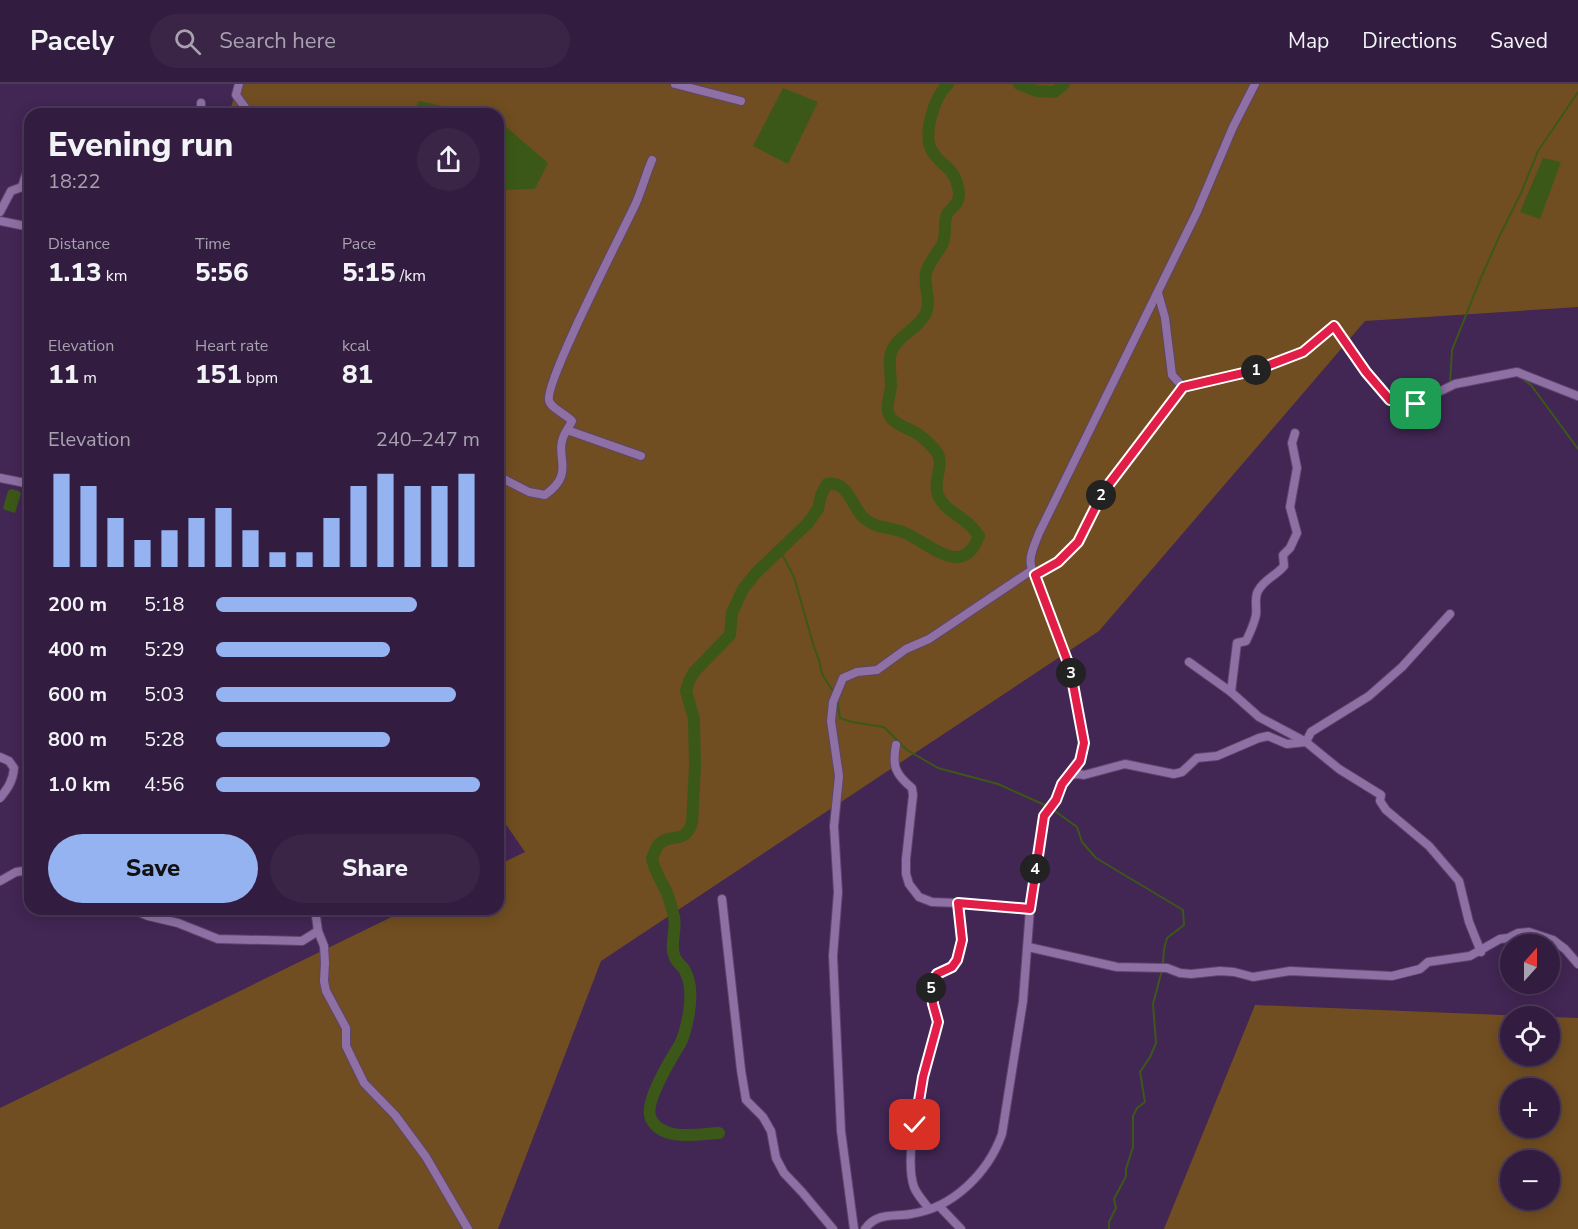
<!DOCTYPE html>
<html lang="en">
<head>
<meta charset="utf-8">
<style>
	body { margin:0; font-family:"Nunito Sans",sans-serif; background:#3a2546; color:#f1f3f6; height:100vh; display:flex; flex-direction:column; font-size:22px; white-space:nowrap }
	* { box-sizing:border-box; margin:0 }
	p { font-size:20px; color:#a8a1b0 }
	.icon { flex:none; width:33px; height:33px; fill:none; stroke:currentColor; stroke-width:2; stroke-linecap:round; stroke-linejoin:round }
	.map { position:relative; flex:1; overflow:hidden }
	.panel { position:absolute; left:24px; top:24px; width:480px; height:807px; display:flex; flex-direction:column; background:#321c3f; border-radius:18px; box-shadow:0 3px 15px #0003,0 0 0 2px #4d3a59 }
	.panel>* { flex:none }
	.needle { width:39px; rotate:21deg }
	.fabs { position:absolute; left:1500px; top:850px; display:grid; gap:12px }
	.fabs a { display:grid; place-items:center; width:60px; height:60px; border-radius:50%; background:#321c3f; box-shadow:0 3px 15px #0003,0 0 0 2px #4d3a59; font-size:30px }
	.pin { position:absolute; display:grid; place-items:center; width:51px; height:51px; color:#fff; margin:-26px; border-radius:12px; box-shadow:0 3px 9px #0006 }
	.km { position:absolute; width:30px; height:30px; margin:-15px; border-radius:50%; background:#222; color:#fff; font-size:16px; line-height:30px; text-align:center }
	.round { display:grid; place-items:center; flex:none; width:63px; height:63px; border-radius:32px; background:#3a2546 }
	.overview { display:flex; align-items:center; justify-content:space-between; height:102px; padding:0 24px }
	h1 { font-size:33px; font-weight:800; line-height:45px }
	.stats { display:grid; grid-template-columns:repeat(3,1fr); gap:9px; height:102px; padding:6px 24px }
	.stats div { display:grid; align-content:center }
	.stats b { font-size:26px; font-weight:800 }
	.stats small { font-size:16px; font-weight:400 }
	.stats p { font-size:16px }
	.chart { height:168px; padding:12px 24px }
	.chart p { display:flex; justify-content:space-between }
	.chart svg { width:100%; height:108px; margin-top:6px; stroke:#95b2f1; stroke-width:6 }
	.primary-button { display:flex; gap:12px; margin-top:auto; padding:12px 24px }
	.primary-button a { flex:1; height:69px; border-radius:36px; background:#95b2f1; color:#111; font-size:24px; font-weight:800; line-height:69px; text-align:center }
	.primary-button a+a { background:#3a2546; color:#f1f3f6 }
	ul { padding:0 24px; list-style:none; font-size:20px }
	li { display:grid; grid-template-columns:96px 72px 1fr; align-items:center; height:45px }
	li i { height:15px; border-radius:8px; background:#95b2f1 }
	header { display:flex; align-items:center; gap:36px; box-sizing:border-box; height:84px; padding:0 30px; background:#321c3f; border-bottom:2px solid #4d3a59 }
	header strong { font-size:28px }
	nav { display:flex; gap:33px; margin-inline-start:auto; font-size:21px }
	.search { width:420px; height:54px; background:#3a2546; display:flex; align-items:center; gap:15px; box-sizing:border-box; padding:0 21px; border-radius:33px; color:#a8a1b0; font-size:22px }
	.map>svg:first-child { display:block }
	.green { fill:#714e21; fill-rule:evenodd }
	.water { fill:#3c5818 }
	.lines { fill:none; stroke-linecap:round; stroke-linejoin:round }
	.stream { stroke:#3c5818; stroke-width:2 }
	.river { stroke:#3c5818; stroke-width:12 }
	.minor-casing { stroke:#5d456b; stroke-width:10 }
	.minor { stroke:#8e70a4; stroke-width:8 }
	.route-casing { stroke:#fff; stroke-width:12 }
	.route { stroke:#e11d48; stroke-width:8 }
</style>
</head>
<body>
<header>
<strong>Pacely</strong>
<div class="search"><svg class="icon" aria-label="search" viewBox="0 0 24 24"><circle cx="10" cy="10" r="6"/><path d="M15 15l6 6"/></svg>Search here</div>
<nav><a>Map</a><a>Directions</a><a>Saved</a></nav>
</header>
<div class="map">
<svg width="1578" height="1145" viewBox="0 0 1578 1145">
	<rect width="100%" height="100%" fill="#422654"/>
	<g class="green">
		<polygon points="238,0 1578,0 1578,223 1365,237 1099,547 601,877 498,1145 0,1145 0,1024 408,825 498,825 498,781 525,768 498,729 498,30 229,30"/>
		<path d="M1255,921L1578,934V1145H1164ZM1510,933H1550V972H1510ZM1510,1005H1550V1044H1510ZM1510,1077H1550V1116H1510Z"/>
	</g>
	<g class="water">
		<polygon points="783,4 818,18 788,80 753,62"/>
		<polygon points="419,17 476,29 412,30"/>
		<polygon points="498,36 548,79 535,105 502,106 498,109"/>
		<polygon points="1543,74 1561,78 1540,135 1520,128"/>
		<polygon points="11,405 19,407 21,410 15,429 5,426 3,424 8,407"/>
	</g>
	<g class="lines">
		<g class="stream">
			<polyline points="1520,293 1531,301 1578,365"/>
			<polyline points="1450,299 1452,266 1480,196 1499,153 1521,109 1538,67 1578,8"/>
			<polyline points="782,464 783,472 794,493 814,563 819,576 822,590 833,607"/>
			<polyline points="837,615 840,634 852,638 884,643 907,666 938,684 998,700 1047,722"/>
			<polyline points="1052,725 1077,743 1082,758 1096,774 1183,826 1184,841 1167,854 1164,865 1163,881"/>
			<polyline points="1109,1145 1109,1138 1116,1124 1114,1115 1126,1092 1126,1085 1133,1063 1133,1032 1137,1024 1145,1018 1140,988 1150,973 1156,959 1153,920 1162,886"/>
		</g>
		<g class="river">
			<polyline points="1019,0 1037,7 1054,8 1064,0"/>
			<path d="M719,1049C698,1050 663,1058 651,1035C643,1019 671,975 680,960C685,951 687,939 689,929C691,914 692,899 684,885C681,881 677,878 675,874C669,861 677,846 674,833C672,824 669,811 664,803C659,792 654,786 652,774C654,770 656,763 659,760C671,748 684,762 692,739L695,682L694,635L686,607L689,597L694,588L730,551L732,529L743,505L756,489L808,439L818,425L821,411L827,400C849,396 852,425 865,435C877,445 890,443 903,448C930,459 962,496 979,452C968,433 945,429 938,411C932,397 946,379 936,367C931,361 923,353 916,349C907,343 891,340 888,328C886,319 891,310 891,301C891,291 888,279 891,269C896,252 919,245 926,229C932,215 923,203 926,189C928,179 937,170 942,161C947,152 943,140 947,130C950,125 956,122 958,116C960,111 959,108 958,103C954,83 941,82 932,67C922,50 935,12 948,0"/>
		</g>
		<g class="minor-casing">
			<g id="minor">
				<polyline points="239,0 236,11 250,30"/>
				<polyline points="675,0 741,17"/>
				<polyline points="201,19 201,30"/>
				<polyline points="50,30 51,29"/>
				<polyline points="0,128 11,107 22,103 30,78"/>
				<polyline points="0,137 30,143"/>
				<polyline points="1183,303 1256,286 1303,268 1334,242 1366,288 1390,316 1416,319 1455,300 1517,288 1578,312"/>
				<path d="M567,346L572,337C566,330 550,324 549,316C545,297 623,147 636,119C642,105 646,90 652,76"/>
				<path d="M498,392L529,408L545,411C579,387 550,371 567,346L641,372"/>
				<polyline points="0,394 30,400"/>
				<polyline points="1035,491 1058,478 1078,458 1103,408 1183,303 1172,291 1165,234 1158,209"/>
				<polyline points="1189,578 1231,608 1259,633 1306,658 1311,648 1369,612 1402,583 1450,530"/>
				<path d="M1231,608L1237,559L1246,557C1250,549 1254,540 1256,531C1257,523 1254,514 1258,507C1264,495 1276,492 1284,482L1283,471L1290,464L1297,449L1290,423L1297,384L1292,359L1295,349"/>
				<path d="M896,661C892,682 895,690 912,704L913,711L906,775V790L909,800L919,813L932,818L982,820L1030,825"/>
				<path d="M0,673L9,677L14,684C13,697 8,704 0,714"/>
				<polyline points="1070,691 1078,690 1084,691 1125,680 1174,690 1182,688 1197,674 1217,672 1259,654 1268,652 1287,660 1306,658 1339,685 1381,711 1380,717 1386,726 1429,762 1459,797 1469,838 1481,868"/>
				<polyline points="0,797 16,788 30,786"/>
				<polyline points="722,815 741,986 746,1016 763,1033 771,1047 776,1074 784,1089 802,1108 833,1145"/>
				<polyline points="132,825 148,832 178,839 218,855 302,857 318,847 315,825"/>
				<polyline points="318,847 324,862 325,879 324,897 326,907 346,944 346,962 364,999 395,1031 426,1073 468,1145"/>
				<polyline points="1028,863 1117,883 1167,884 1180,889 1191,890 1220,887 1234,888 1253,893 1290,887 1392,892 1420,885 1428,878 1470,872 1500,855 1508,854 1518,849 1529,848 1553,856 1565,865 1578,880"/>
				<polyline points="940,1123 961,1145"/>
				<path d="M929,1125C925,1119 917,1111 914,1103C905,1078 917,1020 923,994C927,976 935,959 938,941C940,928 928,915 931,901C933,888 946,889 954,881C967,868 961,836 958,819"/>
				<polyline points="854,1145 841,1047 833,872 838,808 834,742 839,692 831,637 833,618 843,594 857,588 877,586 906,565 929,555 1032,486"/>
				<path d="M865,1145C877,1128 893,1133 911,1130C953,1124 988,1089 1002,1050L1023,917L1030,825L1044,732L1056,716L1062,700L1080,677L1084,659L1070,584L1035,491C1025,477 1034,463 1039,449L1197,128L1233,43L1255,0"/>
			</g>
		</g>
		<use href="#minor" class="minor"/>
	</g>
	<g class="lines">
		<g class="route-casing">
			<polyline id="route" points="915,1041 923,993 938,938 933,920 931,900 937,890 952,883 957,876 962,856 958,819 1030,825 1044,732 1056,716 1062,700 1080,677 1084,659 1070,584 1035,491 1058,478 1078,458 1103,408 1183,303 1256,286 1303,268 1334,242 1366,288 1390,316 1416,320"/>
		</g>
		<use href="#route" class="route"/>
	</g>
</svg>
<div class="fabs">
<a><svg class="needle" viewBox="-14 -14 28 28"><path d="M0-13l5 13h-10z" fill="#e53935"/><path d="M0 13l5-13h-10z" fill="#a8a1b0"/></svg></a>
<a><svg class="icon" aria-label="locate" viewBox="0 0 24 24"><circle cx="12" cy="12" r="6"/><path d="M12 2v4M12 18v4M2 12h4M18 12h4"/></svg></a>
<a>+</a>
<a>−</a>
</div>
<div class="pin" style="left:1416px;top:320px;background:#1e9e55"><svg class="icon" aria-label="arrive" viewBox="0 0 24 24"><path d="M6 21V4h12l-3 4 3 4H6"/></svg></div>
<div class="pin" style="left:915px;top:1041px;background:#d93025"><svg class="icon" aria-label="check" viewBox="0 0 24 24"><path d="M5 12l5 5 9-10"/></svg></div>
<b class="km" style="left:1256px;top:286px">1</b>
<b class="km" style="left:1101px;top:411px">2</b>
<b class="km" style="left:1071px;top:589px">3</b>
<b class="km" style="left:1035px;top:785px">4</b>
<b class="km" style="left:931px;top:904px">5</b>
<section class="panel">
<div class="overview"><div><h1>Evening run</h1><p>18:22</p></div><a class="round"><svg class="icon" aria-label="share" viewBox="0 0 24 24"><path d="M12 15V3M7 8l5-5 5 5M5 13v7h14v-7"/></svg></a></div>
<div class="stats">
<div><p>Distance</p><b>1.13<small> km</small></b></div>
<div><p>Time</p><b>5:56</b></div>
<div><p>Pace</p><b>5:15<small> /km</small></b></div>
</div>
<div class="stats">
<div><p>Elevation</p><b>11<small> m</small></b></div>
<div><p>Heart rate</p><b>151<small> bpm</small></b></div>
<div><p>kcal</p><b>81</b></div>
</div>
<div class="chart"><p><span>Elevation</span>240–247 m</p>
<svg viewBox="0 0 160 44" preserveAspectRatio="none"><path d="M5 44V6M15 44V11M25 44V24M35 44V33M45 44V29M55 44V24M65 44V20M75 44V29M85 44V38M95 44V38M105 44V24M115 44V11M125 44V6M135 44V11M145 44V11M155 44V6"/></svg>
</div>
<ul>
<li><b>200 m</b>5:18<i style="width:76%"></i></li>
<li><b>400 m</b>5:29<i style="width:66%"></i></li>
<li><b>600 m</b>5:03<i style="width:91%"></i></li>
<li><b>800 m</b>5:28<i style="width:66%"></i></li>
<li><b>1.0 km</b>4:56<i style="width:100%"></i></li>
</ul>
<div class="primary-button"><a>Save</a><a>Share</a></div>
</section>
</div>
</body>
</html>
